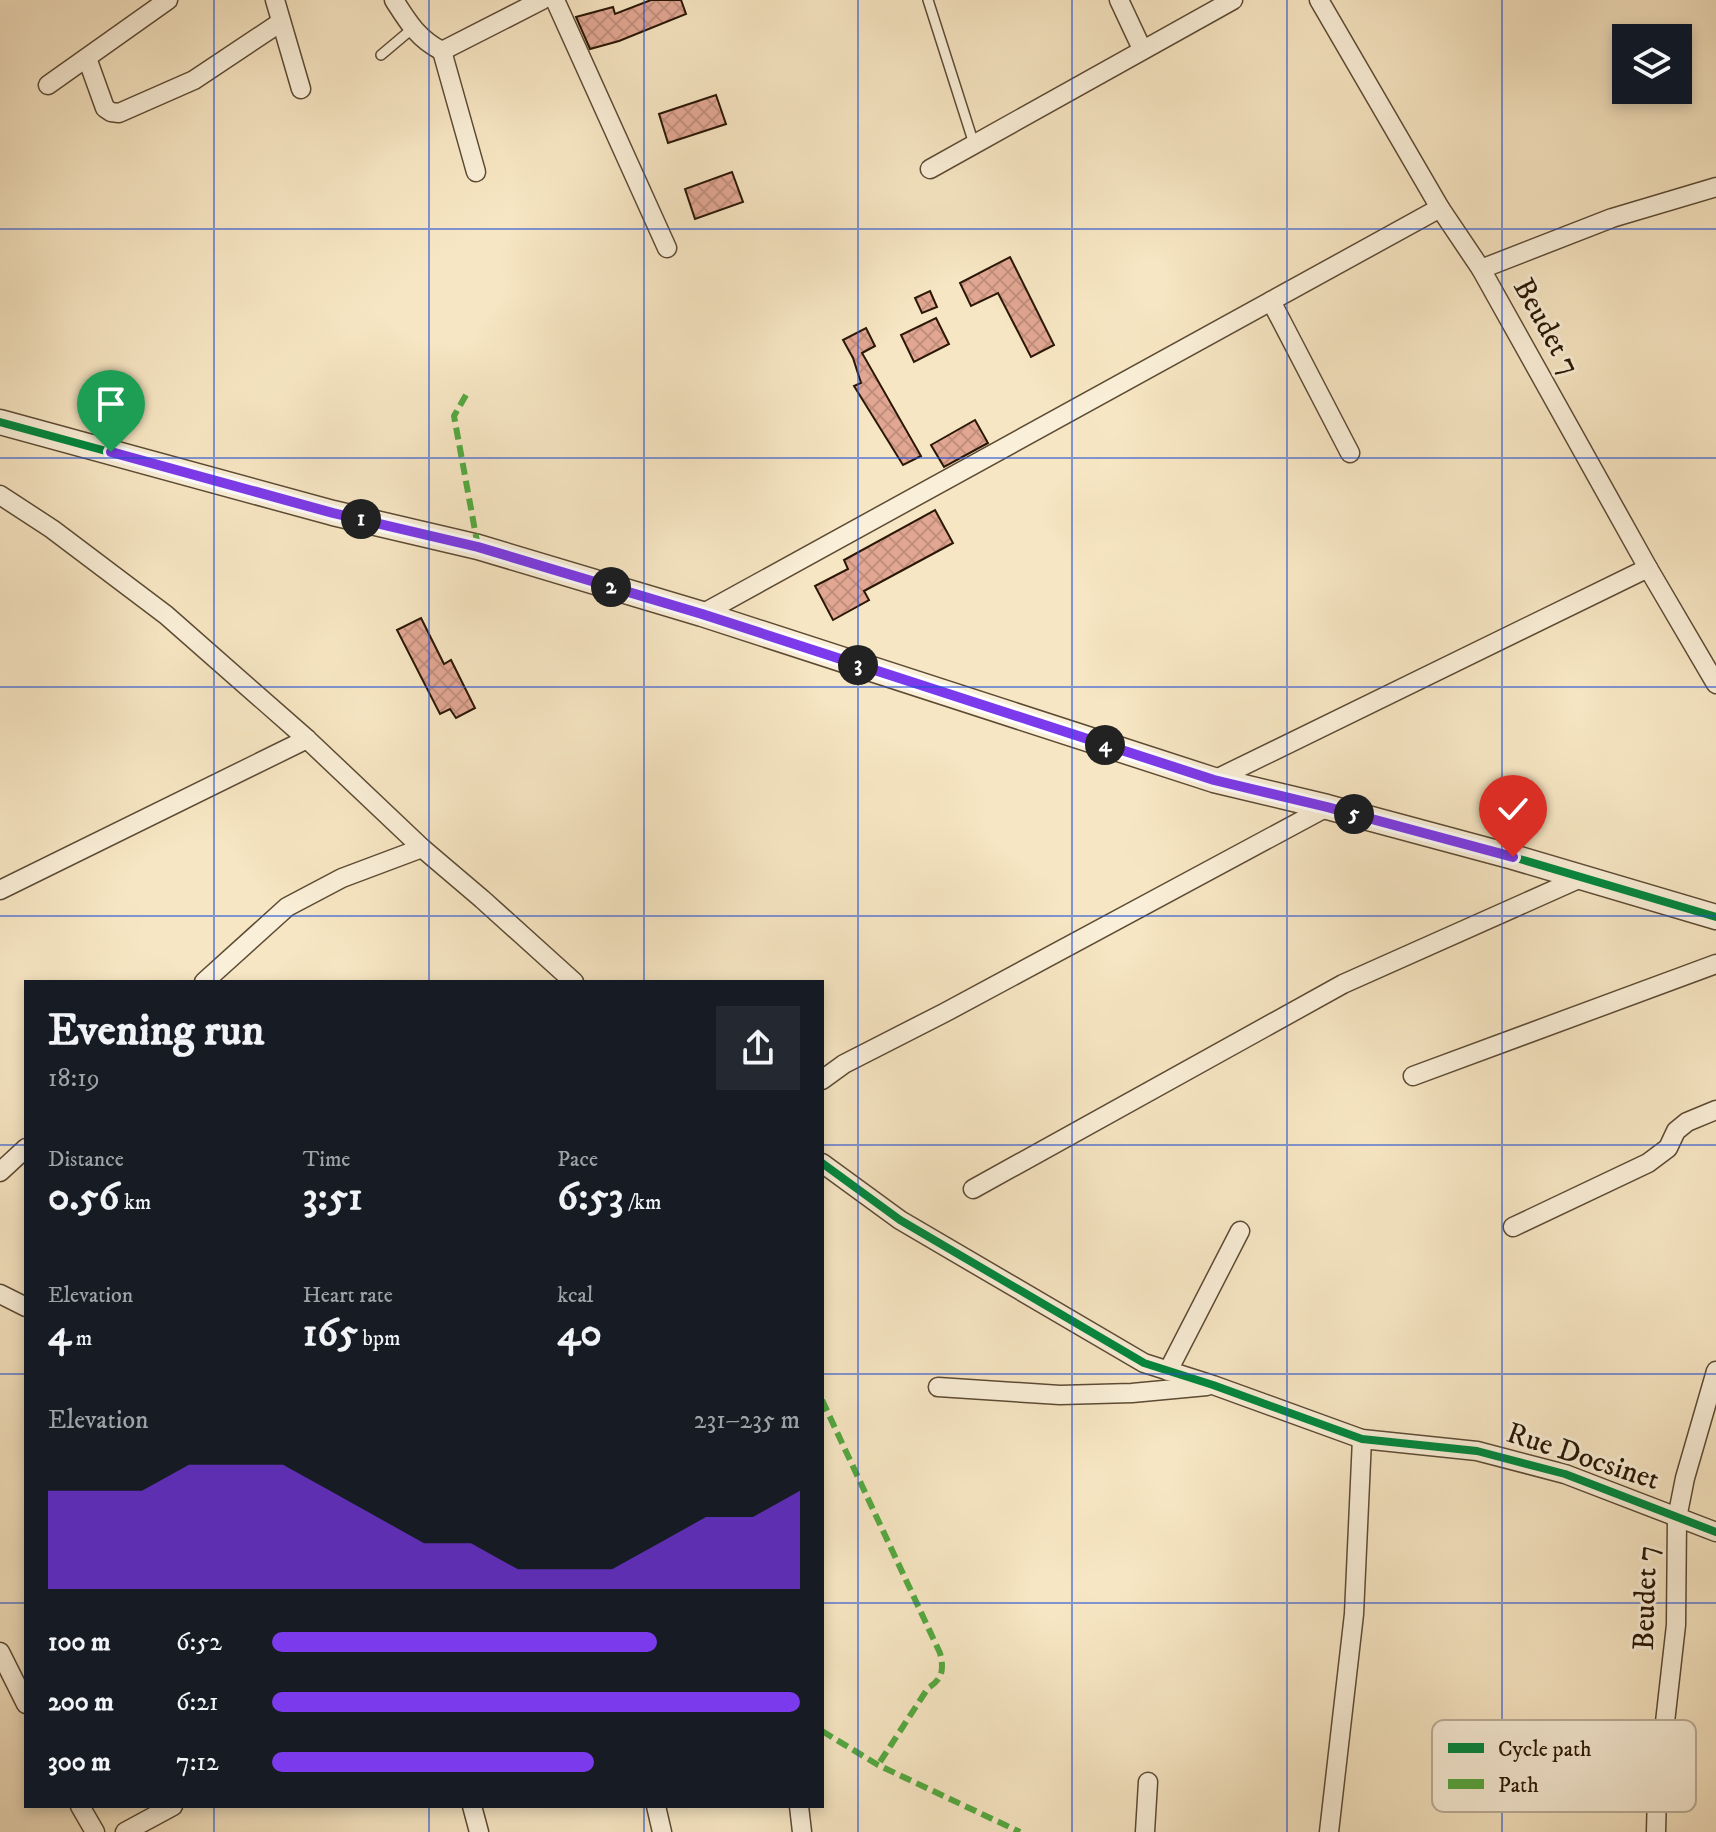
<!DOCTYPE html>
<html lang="en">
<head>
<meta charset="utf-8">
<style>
	body { margin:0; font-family:"IM FELL DW Pica",serif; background:#242831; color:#f1f3f6; height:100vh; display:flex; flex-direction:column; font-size:30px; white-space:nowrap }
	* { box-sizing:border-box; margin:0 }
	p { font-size:26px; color:#9ea1a6 }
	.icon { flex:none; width:44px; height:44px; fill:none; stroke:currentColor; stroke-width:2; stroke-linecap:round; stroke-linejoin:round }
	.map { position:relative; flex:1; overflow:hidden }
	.panel { position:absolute; left:24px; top:980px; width:800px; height:828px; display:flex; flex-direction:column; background:#171b24; border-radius:0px; box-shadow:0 4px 12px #0003 }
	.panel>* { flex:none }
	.buttons { position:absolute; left:1612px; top:24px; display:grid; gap:16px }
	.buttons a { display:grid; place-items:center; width:80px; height:80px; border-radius:0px; background:#171b24; box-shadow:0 4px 12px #0003; font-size:40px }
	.pin { position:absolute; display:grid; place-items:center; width:68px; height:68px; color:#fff; margin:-82px -34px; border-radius:50% 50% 50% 0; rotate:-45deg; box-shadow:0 0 8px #0007 }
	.pin .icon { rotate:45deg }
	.km { position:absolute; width:40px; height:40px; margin:-20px; border-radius:50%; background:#222; color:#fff; font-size:22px; line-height:40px; text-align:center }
	.round { display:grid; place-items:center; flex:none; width:84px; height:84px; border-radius:0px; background:#242831 }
	.head { display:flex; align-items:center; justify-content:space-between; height:136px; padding:0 24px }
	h1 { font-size:44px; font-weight:800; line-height:60px }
	.metrics { display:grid; grid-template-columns:repeat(3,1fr); gap:12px; height:136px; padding:8px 24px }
	.metrics div { display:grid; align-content:center }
	.metrics b { font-size:40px; font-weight:800 }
	.metrics small { font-size:22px; font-weight:400 }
	.metrics p { font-size:22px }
	.chart { height:224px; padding:16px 24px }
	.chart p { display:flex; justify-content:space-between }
	.chart svg { width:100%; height:144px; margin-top:8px; fill:#7c3aed; opacity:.7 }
	ul { padding:0 24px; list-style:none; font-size:26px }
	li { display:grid; grid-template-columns:128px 96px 1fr; align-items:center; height:60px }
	li i { height:20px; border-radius:10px; background:#7c3aed }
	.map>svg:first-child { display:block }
	.building { fill:url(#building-cross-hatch); stroke:#2a1705; stroke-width:2 }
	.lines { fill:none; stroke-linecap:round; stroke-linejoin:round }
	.service-casing { stroke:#5d4b34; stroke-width:12 }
	.minor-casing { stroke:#5d4b34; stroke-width:21 }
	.tertiary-casing { stroke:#5d4b34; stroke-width:27 }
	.service { stroke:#faefd8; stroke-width:9 }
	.minor { stroke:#faefd8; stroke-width:18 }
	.tertiary { stroke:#faefd8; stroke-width:24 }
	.quiet { stroke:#53a940; stroke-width:6; stroke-dasharray:12 6; stroke-linecap:butt }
	.cycleway-casing { stroke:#faefd8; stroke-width:13 }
	.cycleway { stroke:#00873e; stroke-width:8 }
	.route-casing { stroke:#fff; stroke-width:16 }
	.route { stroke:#7c3aed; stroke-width:10 }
	.grid { fill:none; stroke:#1d4ed8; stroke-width:2; stroke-opacity:0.55 }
	.labels { text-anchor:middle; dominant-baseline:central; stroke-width:6; stroke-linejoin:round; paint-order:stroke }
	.street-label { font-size:30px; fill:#2a1705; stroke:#faefd8 }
	.key { fill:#faefd8; stroke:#bcae99; stroke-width:2 }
	.key-label { font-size:22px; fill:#2a1705 }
</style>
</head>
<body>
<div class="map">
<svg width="1716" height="1832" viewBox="0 0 1716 1832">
	<defs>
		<pattern id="building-cross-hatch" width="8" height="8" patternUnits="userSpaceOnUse" patternTransform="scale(2)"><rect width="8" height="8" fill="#e2a793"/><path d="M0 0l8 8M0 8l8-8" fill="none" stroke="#c28f7d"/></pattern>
	</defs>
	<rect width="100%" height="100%" fill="#f7e6c3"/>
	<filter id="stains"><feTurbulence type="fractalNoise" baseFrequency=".0025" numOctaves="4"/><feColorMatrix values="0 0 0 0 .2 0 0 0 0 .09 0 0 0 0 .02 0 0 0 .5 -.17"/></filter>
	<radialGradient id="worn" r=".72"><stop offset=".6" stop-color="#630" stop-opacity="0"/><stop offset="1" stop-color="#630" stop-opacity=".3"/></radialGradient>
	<g class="building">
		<polygon points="651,0 681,0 686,14 619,41 590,49 576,17 613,7 615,14"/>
		<polygon points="716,95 726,124 668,143 659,114"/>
		<polygon points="732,172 743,202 695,219 685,189"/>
		<polygon points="1010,257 1054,345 1031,357 998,293 971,306 960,283"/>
		<polygon points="930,291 937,307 922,313 915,298"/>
		<polygon points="936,318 949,344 914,362 901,335"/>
		<polygon points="866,328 875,346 862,353 921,456 903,465 854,386 861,383 853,358 843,340"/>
		<polygon points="975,420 988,443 944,467 931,445"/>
		<polygon points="935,510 953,543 864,591 869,600 833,620 815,586 848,569 844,560"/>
		<polygon points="421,618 444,664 451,660 475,708 456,718 450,709 440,714 397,630"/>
	</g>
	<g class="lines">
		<g class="service-casing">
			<g id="service">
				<polyline points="928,0 974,144"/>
				<polyline points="381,55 413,28"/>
			</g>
		</g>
		<g class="minor-casing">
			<g id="minor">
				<polyline points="275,0 301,89"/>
				<path d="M394,0C408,22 418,39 442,51L542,0"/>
				<polyline points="555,0 667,248"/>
				<polyline points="1119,0 1142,49"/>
				<polyline points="1319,0 1440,208 1481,269 1648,568 1716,684"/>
				<polyline points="442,51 476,172"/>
				<polyline points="87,58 105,108 111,112 119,113 194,80 281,22"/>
				<polyline points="48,85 168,0"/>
				<polyline points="930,169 1233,0"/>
				<polyline points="1481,269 1612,218 1716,187"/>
				<polyline points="1271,301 1350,453"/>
				<polyline points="0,495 52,529 166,615 307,739 422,848 482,899 574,982"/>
				<polyline points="702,614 1440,208"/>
				<polyline points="1214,780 1648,568"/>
				<polyline points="0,890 307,739"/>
				<polyline points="204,982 287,907 342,878 422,848"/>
				<polyline points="1413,1076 1716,964"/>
				<polyline points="822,1080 844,1064 944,1013 1327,807"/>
				<polyline points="822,1163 900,1220 1144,1363 1213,1385 1362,1439 1477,1451 1565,1474 1716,1532"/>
				<polyline points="0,1172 26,1148"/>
				<polyline points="973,1189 1343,984 1583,877"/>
				<polyline points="1513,1227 1648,1163 1668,1148 1676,1131 1687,1122 1716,1110"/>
				<polyline points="0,1294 26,1307"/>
				<polyline points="1168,1371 1240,1231"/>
				<polyline points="938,1387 1060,1395 1132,1393 1207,1386"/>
				<polyline points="0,1652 26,1704"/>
				<polyline points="80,1806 95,1832"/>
				<polyline points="472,1806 479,1832"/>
				<polyline points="656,1806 662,1832"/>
				<polyline points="799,1806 802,1832"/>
				<polyline points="125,1832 173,1806"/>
				<polyline points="1145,1832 1148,1782"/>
				<polyline points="1329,1832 1354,1614 1362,1439"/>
				<polyline points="1656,1832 1657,1793 1676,1625 1677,1518 1685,1478 1716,1371"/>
			</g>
		</g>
		<g class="tertiary-casing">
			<polyline id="tertiary" points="0,422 333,513 478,547 702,614 1214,780 1327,807 1513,857 1716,917"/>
		</g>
		<use href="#service" class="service"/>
		<use href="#minor" class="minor"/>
		<use href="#tertiary" class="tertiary"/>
		<g class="quiet">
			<polyline points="466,395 454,416 478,547"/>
			<path d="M822,1400L940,1653C944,1669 943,1679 928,1688L878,1765"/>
			<polyline points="822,1731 878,1765 1020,1832"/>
		</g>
		<g class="cycleway-casing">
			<g id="cycleway">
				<polyline points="0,422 333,513 478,547 702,614 1214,780 1327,807 1513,857 1716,917"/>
				<polyline points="822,1163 900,1220 1144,1363 1213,1385 1362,1439 1477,1451 1565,1474 1716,1532"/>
			</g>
		</g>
		<use href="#cycleway" class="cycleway"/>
	</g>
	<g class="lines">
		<g class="route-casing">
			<polyline id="route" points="111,452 333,513 478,547 702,614 1214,780 1327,807 1513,857"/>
		</g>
		<use href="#route" class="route"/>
	</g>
	<path class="grid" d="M214,0V982M429,0V982M644,0V982M858,0V1832M1072,0V1832M1287,0V1832M1502,0V1832M0,229H1716M0,458H1716M0,687H1716M0,916H1716M0,1145H26M822,1145H1716M0,1374H26M822,1374H1716M0,1603H26M822,1603H1716M214,1806V1832M429,1806V1832M644,1806V1832"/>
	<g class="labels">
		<g class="street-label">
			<text transform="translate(1546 327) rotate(61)">Beudet 7</text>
			<text transform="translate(1583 1457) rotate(18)">Rue Docsinet</text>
			<text transform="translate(1646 1598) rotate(-88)">Beudet 7</text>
		</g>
	</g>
	<rect x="1432" y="1720" width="264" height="92" rx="12" class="key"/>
	<rect x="1448" y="1743" width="36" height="10" fill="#00873e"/>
	<rect x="1448" y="1779" width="36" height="10" fill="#53a940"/>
	<g class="key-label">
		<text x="1498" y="1756">Cycle path</text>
		<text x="1498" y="1792">Path</text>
	</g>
	<rect width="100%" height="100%" filter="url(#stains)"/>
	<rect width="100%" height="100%" fill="url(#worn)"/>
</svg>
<div class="buttons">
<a><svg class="icon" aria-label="layers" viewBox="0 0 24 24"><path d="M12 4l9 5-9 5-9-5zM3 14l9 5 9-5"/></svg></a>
</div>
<div class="pin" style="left:111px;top:452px;background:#1e9e55"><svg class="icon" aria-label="arrive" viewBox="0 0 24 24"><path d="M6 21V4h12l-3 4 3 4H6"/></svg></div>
<div class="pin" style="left:1513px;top:857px;background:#d93025"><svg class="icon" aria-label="check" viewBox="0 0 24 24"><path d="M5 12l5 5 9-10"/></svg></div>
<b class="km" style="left:361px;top:519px">1</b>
<b class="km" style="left:611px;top:587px">2</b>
<b class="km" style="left:858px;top:665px">3</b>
<b class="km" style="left:1105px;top:745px">4</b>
<b class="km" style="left:1354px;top:814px">5</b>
<section class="panel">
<div class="head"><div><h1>Evening run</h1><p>18:19</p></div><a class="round"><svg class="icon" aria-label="share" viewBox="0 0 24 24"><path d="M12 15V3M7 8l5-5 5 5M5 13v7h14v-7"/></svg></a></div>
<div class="metrics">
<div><p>Distance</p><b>0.56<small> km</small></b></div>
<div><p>Time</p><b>3:51</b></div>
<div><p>Pace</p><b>6:53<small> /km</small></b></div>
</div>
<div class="metrics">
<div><p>Elevation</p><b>4<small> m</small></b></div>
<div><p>Heart rate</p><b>165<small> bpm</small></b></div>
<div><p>kcal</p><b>40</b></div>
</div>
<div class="chart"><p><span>Elevation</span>231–235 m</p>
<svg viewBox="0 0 160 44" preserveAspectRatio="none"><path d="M0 44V14L10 14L20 14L30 6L40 6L50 6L60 14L70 22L80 30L90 30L100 38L110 38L120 38L130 30L140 22L150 22L160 14V44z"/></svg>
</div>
<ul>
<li><b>100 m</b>6:52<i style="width:73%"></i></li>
<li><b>200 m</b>6:21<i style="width:100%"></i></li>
<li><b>300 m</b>7:12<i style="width:61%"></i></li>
</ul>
</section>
</div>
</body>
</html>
